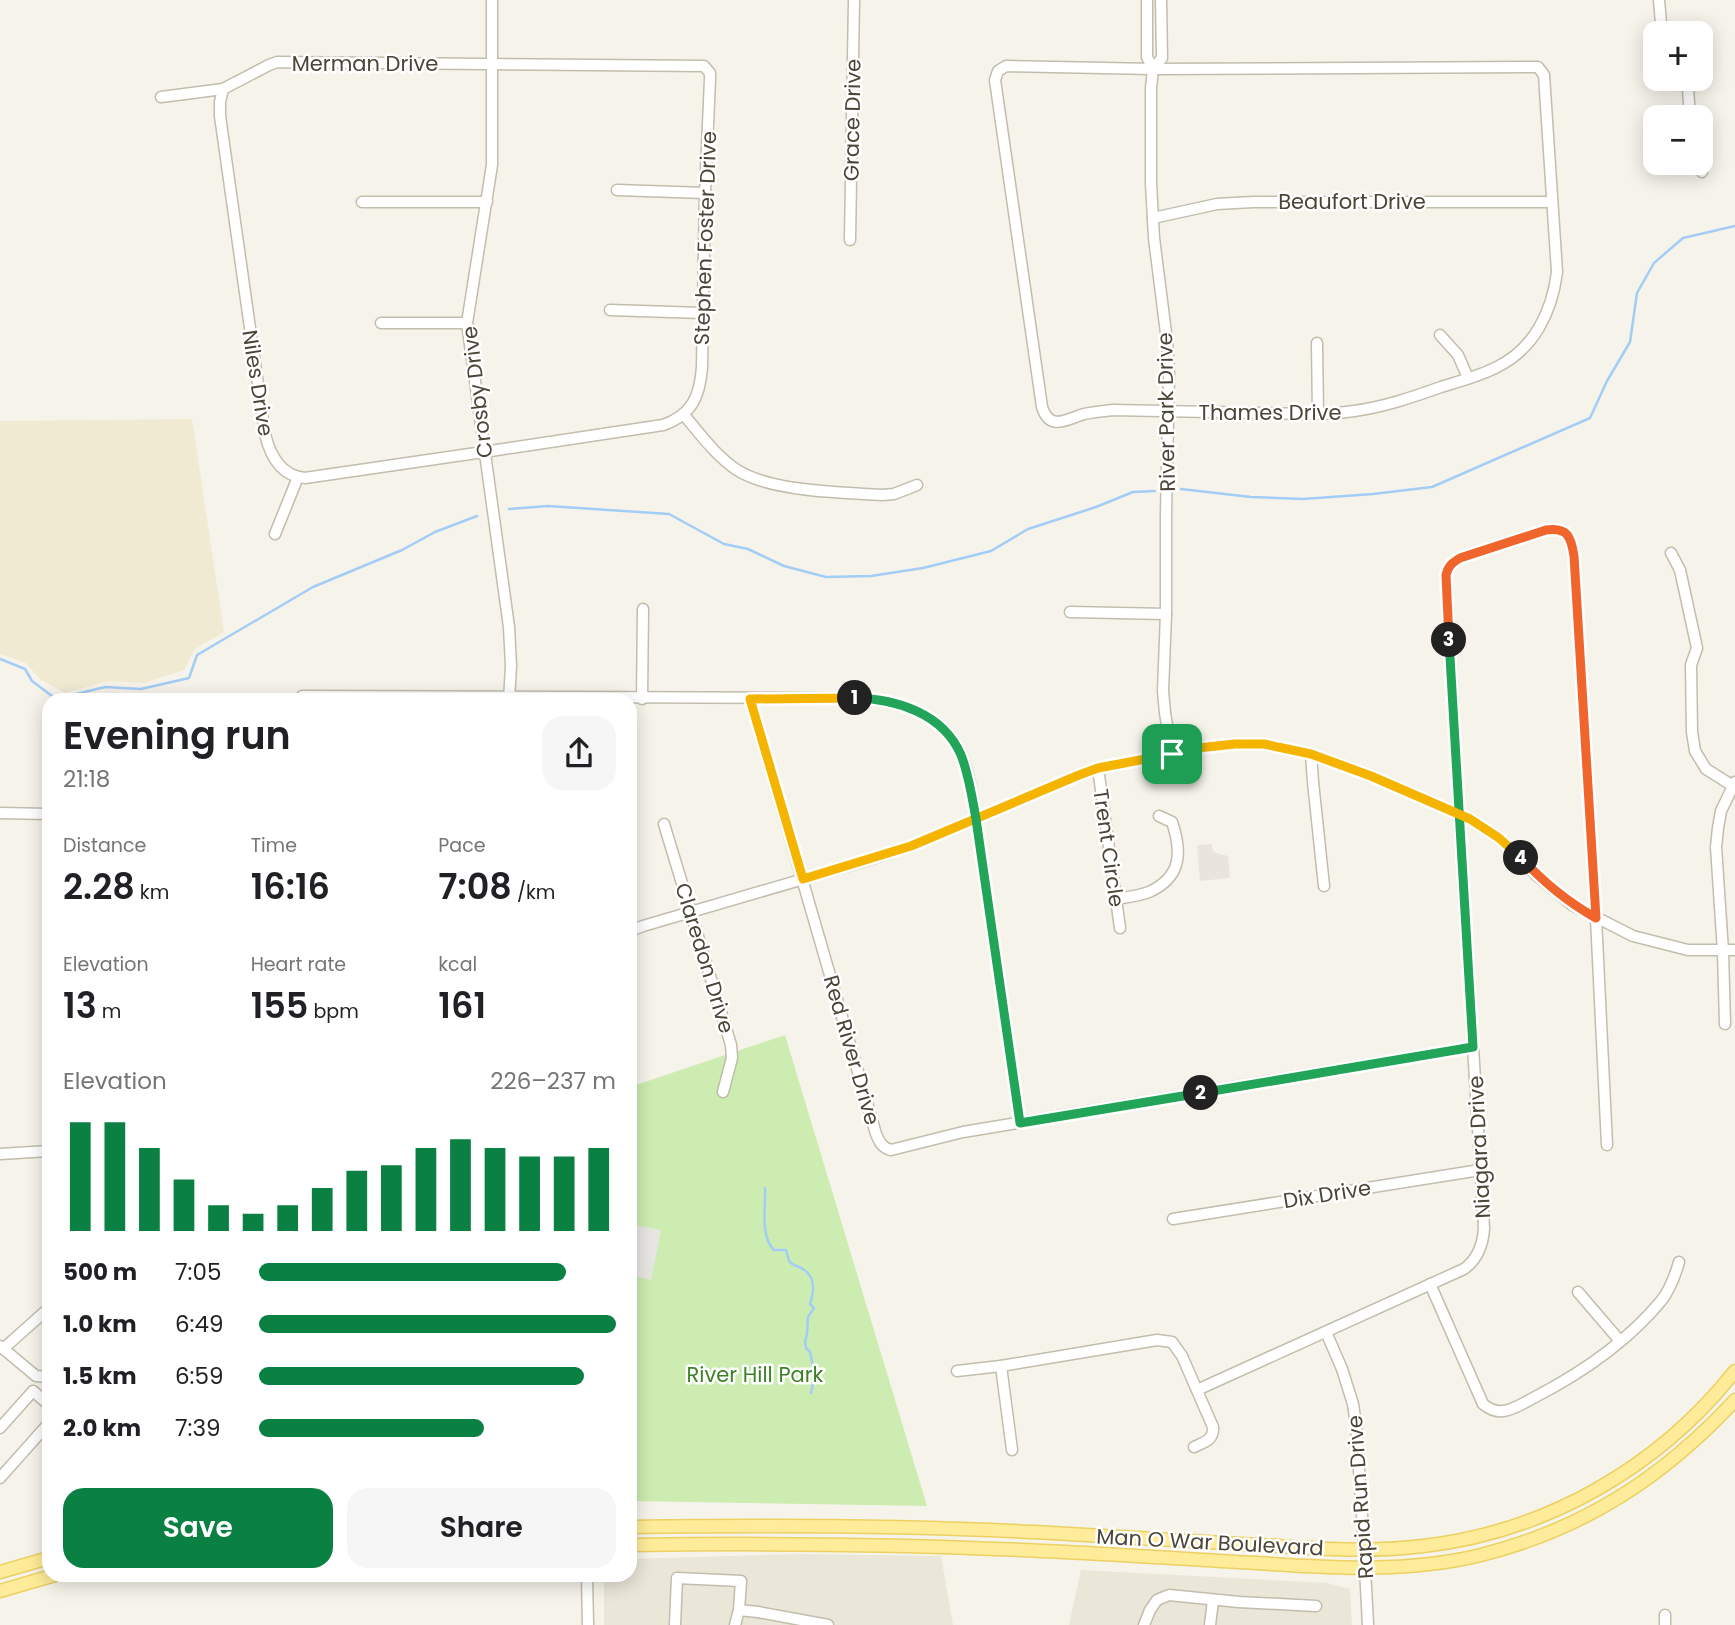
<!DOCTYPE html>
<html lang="en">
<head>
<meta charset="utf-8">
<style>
	body { margin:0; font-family:Poppins,sans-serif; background:#f6f6f6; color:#202124; height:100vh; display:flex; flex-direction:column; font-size:26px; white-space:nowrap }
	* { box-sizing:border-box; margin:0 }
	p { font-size:23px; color:#757577 }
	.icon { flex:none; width:38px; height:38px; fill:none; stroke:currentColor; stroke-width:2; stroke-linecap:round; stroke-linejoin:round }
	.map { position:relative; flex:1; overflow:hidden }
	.panel { position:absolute; left:42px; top:693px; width:595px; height:889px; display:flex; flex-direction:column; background:#fff; border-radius:21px; box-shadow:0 4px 18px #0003 }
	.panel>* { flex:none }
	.fabs { position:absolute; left:1643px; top:21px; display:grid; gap:14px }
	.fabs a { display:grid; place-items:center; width:70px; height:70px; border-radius:14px; background:#fff; box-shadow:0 4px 18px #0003; font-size:35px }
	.pin { position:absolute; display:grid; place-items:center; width:60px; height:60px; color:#fff; margin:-30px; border-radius:14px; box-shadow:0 4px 10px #0006 }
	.km { position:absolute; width:35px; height:35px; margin:-18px; border-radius:50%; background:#222; color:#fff; font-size:19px; line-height:35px; text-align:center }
	.round { display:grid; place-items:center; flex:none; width:74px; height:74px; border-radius:21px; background:#f6f6f6 }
	.summary { display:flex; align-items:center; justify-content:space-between; height:119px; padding:0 21px }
	h1 { font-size:38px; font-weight:600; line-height:52px }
	.metrics { display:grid; grid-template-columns:repeat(3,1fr); gap:10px; height:119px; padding:7px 21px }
	.metrics div { display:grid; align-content:center }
	.metrics b { font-size:35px; font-weight:600 }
	.metrics small { font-size:19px; font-weight:400 }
	.metrics p { font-size:19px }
	.chart { height:196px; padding:14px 21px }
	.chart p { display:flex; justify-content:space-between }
	.chart svg { width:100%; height:126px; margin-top:7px; stroke:#0b8043; stroke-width:6 }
	.action { display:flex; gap:14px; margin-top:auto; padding:14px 21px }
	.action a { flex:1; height:80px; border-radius:21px; background:#0b8043; color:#fff; font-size:28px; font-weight:600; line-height:80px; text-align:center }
	.action a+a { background:#f6f6f6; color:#202124 }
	ul { padding:0 21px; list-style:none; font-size:23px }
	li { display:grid; grid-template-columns:112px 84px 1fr; align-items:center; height:52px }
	li i { height:18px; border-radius:9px; background:#0b8043 }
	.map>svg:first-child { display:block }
	.residential { fill:#eae6d8 }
	.industrial { fill:#e9e5de }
	.education { fill:#f0ead3 }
	.green { fill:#ccecb1 }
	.parking { fill:#e7e6e2 }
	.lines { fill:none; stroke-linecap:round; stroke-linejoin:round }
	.stream { stroke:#a3ccf6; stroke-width:2.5 }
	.minor-casing { stroke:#c2bdac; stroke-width:13 }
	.major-casing { stroke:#ecd062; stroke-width:15 }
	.minor { stroke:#fff; stroke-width:10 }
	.major { stroke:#ffec9a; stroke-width:12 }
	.split-1-casing { stroke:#fff; stroke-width:14 }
	.split-2-casing { stroke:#fff; stroke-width:14 }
	.split-3-casing { stroke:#fff; stroke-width:14 }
	.split-4-casing { stroke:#fff; stroke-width:14 }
	.split-5-casing { stroke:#fff; stroke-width:14 }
	.split-1 { stroke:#f5b400; stroke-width:9 }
	.split-2 { stroke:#22a559; stroke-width:9 }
	.split-3 { stroke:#22a559; stroke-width:9 }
	.split-4 { stroke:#f0652b; stroke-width:9 }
	.split-5 { stroke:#f5b400; stroke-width:9 }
	.labels { text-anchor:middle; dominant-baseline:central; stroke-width:5; stroke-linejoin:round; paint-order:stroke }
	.street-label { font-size:21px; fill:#4b4537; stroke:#fff }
	.park-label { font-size:21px; fill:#3f8225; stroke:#fff }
</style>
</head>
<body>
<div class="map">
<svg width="1735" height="1625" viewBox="0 0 1735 1625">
	<rect width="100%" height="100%" fill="#f6f4ea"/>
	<g class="residential">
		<polygon points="799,1554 941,1556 953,1625 604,1625 604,1575 630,1575 630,1559"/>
		<polygon points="1081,1570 1327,1583 1350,1589 1352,1625 1069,1625"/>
	</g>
	<polygon class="industrial" points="1212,844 1213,852 1228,856 1230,878 1200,881 1197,845"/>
	<polygon class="education" points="192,419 224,632 195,649 184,670 144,683 108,681 65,693 40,679 26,663 0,654 0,421"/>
	<path class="green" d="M785,1035L927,1506L630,1501V1194C634,1172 638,1149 636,1126C634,1113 630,1101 630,1087Z"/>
	<polygon class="parking" points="630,1224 661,1230 651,1280 630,1275"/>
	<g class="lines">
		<g class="stream">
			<polyline points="1181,489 1251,497 1303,499 1373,494 1432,487 1590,418 1607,381 1630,342 1637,293 1654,263 1683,238 1735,226"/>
			<polyline points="509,509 548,506 669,514 724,544 748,549 784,566 826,577 871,576 923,568 991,551 1028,529 1096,507 1133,492 1155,491"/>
			<polyline points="0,659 25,669 32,681 56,699 105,687 141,689 189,678 197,655 313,587 402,550 435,532 477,516"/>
			<path d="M765,1188C766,1206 760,1237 774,1250H786C786,1251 789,1260 789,1261C792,1265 795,1265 799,1267C816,1274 815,1289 810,1304L814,1308L808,1317L807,1334L805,1342L806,1348L810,1352L815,1375L811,1393"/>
		</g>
		<g class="minor-casing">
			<g id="minor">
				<polyline points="492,0 492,165 467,323 509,627 511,666 509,700"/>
				<polyline points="1147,0 1147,57 1153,69"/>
				<polyline points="1161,0 1162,58 1153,69 1151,88 1151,183 1154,238 1167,341 1169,375 1166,514 1166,614 1163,691 1165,713 1172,755"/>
				<polyline points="1659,0 1661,23 1663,33"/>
				<path d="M1006,66L1153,69L1538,67L1544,75L1557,272C1552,312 1534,349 1497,367C1480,376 1460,381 1441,387C1413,397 1384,407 1354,411C1322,416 1289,413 1258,413C1209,412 1161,411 1113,410C1103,411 1094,412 1084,414C1067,419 1050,432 1042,407L995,80L998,71Z"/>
				<polyline points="1685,79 1688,88 1690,117"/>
				<path d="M161,97L223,89L269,65L277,62L704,66L710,73V79L705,193L702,367C700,396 692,415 663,425L497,450L305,478C281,476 270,455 265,434L220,116V102L223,89"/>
				<polyline points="1698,163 1702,172"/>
				<polyline points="617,190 705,193"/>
				<polyline points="362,202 487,202"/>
				<polyline points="1153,218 1217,204 1253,202 1552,202"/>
				<polyline points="850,240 854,0"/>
				<polyline points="610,310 702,313"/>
				<polyline points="381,323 467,323"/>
				<polyline points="1440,335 1458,355 1468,378"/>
				<polyline points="1317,343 1318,414"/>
				<path d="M684,415C700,434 716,456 737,470C772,492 840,492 882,495L894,494L917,485"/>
				<polyline points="275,534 298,477"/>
				<polyline points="1671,553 1680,570 1697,648 1691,665 1692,732 1695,751 1706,769 1733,786"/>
				<polyline points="1070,612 1166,614"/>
				<path d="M302,696L859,698C899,701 943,714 961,754C970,774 972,797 976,819L1020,1123"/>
				<polyline points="642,699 643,609"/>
				<path d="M750,699L876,1134C879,1141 882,1148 891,1150L963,1132L1473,1047"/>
				<polyline points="1311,754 1313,782 1324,886"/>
				<polyline points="1098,768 1120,928"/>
				<polyline points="0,813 49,814"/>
				<polyline points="664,824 731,1045 732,1058 723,1092"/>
				<path d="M1116,899C1127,897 1139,896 1149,892C1182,877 1182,852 1172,822L1159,816"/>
				<polyline points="630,931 643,926 865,861 911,846 1079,775 1098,768 1198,748 1235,744 1264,744 1311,754 1372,776 1470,819 1499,838 1523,860 1536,875 1572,905 1633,936 1688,950 1735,950"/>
				<polyline points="1725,1024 1723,951 1716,847 1718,828 1721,811 1735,782"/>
				<polyline points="0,1154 49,1151"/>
				<polyline points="1173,1219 1480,1170"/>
				<path d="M1430,1284L1483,1404C1489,1409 1495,1412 1503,1411C1514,1410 1527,1401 1537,1396C1583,1372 1627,1342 1661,1301C1670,1290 1675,1276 1679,1262"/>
				<polyline points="1578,1292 1620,1341"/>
				<polyline points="1326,1332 1342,1369 1353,1404 1356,1425 1363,1530 1368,1625"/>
				<polyline points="0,1346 36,1376 49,1377"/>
				<polyline points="3,1349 49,1308"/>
				<polyline points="1001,1366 1012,1450"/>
				<path d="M957,1371L1001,1366L1157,1340L1172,1342L1182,1356L1213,1427C1214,1440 1205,1442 1194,1447"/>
				<path d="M1197,1390L1464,1269C1478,1259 1483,1245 1484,1228L1460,832L1446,575L1448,568L1459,558L1546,530C1568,527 1571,537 1574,556L1596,918L1607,1145"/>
				<polyline points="0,1428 33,1391 49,1405"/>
				<polyline points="0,1478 49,1423"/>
				<polyline points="587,1575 588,1625"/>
				<polyline points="675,1625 677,1578 741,1581 739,1610 758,1612 828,1625"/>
				<polyline points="735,1625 739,1610"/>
				<polyline points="1144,1625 1150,1610 1157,1600 1169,1595 1239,1602 1316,1606"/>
				<polyline points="1210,1625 1213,1600"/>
				<polyline points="1665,1625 1665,1615"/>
			</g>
		</g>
		<g class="major-casing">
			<g id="major">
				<path d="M630,1527C764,1525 898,1525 1032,1532C1108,1536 1184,1541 1259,1545C1314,1548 1368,1553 1423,1546C1546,1532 1658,1468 1735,1371"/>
				<path d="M630,1545C767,1543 904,1544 1042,1551C1113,1554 1185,1559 1256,1563C1331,1568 1408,1573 1481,1555C1584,1529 1664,1477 1735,1400"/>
				<polyline points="0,1572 49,1558"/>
				<polyline points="0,1591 55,1575"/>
			</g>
		</g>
		<use href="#minor" class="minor"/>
		<use href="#major" class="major"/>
	</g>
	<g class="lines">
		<g class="split-1-casing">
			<polyline id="split-1" points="855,698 750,699 803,879 911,846 1079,775 1098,768 1172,754"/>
		</g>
		<g class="split-2-casing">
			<path id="split-2" d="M855,698C896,699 943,713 961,755C969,775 972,797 976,819L1020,1123L1201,1093"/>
		</g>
		<g class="split-3-casing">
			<polyline id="split-3" points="1201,1093 1473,1047 1449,640"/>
		</g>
		<g class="split-4-casing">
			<path id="split-4" d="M1449,640L1446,575C1448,566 1452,563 1460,558L1546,530C1568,527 1571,537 1574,556L1596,918C1566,901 1545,883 1521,858"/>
		</g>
		<g class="split-5-casing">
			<polyline id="split-5" points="1172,754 1198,748 1235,744 1264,744 1311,754 1371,776 1470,819 1499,838 1521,858"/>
		</g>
		<use href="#split-1" class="split-1"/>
		<use href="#split-2" class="split-2"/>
		<use href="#split-3" class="split-3"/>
		<use href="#split-4" class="split-4"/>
		<use href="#split-5" class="split-5"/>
	</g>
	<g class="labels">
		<g class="street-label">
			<text x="365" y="63">Merman Drive</text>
			<text transform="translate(852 120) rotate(-89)">Grace Drive</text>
			<text x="1352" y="201">Beaufort Drive</text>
			<text transform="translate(705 238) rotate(-88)">Stephen Foster Drive</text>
			<text transform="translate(258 383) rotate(81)">Niles Drive</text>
			<text transform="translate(477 392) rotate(-97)">Crosby Drive</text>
			<text transform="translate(1166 412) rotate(-91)">River Park Drive</text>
			<text x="1270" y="412">Thames Drive</text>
			<text transform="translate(1109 848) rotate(82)">Trent Circle</text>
			<text transform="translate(705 958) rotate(73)">Claredon Drive</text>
			<text transform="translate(852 1050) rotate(74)">Red River Drive</text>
			<text transform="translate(1479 1147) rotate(-93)">Niagara Drive</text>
			<text transform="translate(1327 1194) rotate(-9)">Dix Drive</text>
			<text transform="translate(1360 1497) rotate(-94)">Rapid Run Drive</text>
			<text transform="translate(1210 1542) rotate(3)">Man O War Boulevard</text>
		</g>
		<g class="park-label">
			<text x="755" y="1374">River Hill Park</text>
		</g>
	</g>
</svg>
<div class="fabs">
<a>+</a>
<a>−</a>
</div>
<div class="pin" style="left:1172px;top:754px;background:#1e9e55"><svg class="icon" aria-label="arrive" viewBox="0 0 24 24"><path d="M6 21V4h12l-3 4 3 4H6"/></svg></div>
<b class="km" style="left:855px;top:698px">1</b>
<b class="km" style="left:1201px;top:1093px">2</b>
<b class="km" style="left:1449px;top:640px">3</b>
<b class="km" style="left:1521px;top:858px">4</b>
<section class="panel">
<div class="summary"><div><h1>Evening run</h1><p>21:18</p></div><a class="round"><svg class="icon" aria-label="share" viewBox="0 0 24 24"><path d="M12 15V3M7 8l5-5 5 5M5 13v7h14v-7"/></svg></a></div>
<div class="metrics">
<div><p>Distance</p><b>2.28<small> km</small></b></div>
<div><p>Time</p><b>16:16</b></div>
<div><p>Pace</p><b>7:08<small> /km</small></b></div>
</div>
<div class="metrics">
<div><p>Elevation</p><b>13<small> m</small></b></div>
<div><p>Heart rate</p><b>155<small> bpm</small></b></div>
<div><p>kcal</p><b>161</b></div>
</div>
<div class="chart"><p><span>Elevation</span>226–237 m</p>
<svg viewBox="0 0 160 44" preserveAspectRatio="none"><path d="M5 44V6M15 44V6M25 44V15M35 44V26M45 44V35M55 44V38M65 44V35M75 44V29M85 44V23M95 44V21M105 44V15M115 44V12M125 44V15M135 44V18M145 44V18M155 44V15"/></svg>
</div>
<ul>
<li><b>500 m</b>7:05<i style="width:86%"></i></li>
<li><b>1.0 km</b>6:49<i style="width:100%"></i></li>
<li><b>1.5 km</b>6:59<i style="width:91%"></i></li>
<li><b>2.0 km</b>7:39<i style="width:63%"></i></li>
</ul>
<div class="action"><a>Save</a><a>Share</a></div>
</section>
</div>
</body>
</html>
